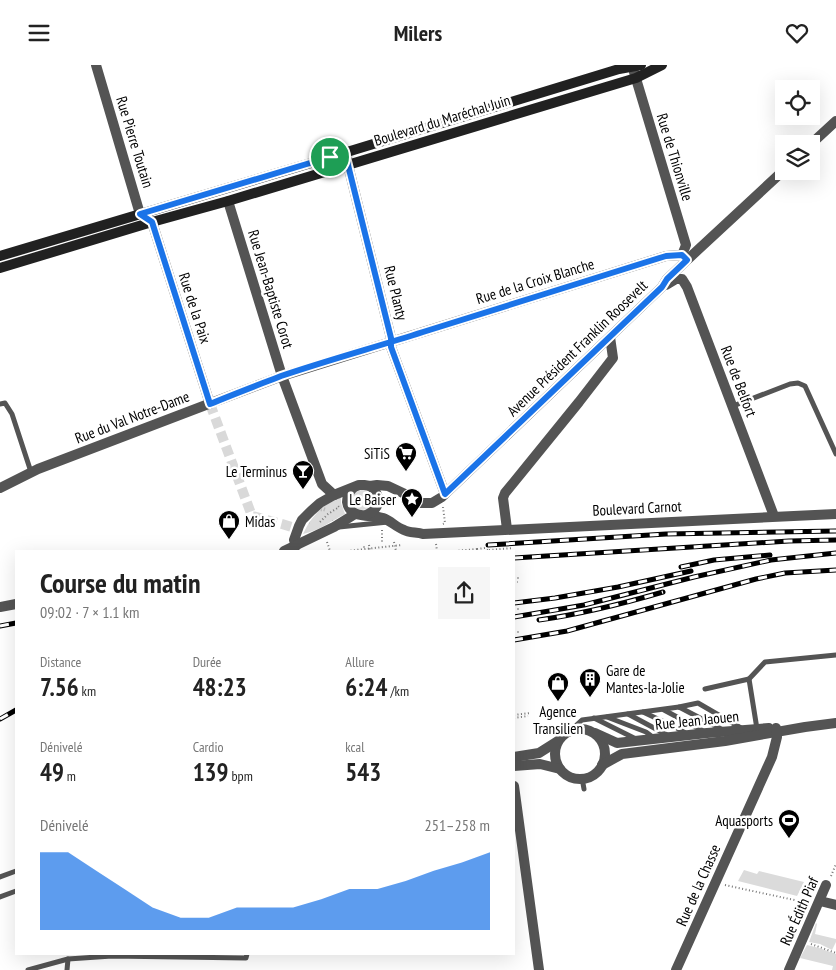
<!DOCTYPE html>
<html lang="fr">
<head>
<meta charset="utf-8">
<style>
	body { margin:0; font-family:"PT Sans Narrow",sans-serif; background:#f6f6f6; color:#222; height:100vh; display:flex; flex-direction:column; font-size:19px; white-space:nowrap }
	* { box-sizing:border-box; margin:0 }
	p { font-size:16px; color:#767676 }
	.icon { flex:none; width:28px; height:28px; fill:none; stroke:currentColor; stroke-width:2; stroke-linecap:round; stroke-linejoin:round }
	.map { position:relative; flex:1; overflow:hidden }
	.drawer { position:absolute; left:15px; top:485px; width:500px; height:405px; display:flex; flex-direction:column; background:#fff; border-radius:0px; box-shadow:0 5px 20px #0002 }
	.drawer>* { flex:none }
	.controls { position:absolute; left:775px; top:15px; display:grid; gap:10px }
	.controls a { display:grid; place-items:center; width:45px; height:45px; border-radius:0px; background:#fff; box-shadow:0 5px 20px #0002; font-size:25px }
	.pin { position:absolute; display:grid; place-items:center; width:42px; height:42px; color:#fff; margin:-21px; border:2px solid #fff; border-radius:50%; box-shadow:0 1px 5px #0007 }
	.round { display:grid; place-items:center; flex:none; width:52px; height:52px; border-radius:0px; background:#f6f6f6 }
	.summary { display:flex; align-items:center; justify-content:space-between; height:85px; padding:0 25px }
	h1 { font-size:28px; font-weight:700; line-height:38px }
	.stats { display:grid; grid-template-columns:repeat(3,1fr); gap:8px; height:85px; padding:5px 25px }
	.stats div { display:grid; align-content:center }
	.stats b { font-size:25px; font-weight:700 }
	.stats small { font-size:14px; font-weight:400 }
	.stats p { font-size:14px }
	.chart { height:140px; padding:10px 25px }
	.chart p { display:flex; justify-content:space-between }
	.chart svg { width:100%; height:90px; margin-top:5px; fill:#1a73e8; opacity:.7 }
	header { display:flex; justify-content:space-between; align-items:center; height:65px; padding:0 25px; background:#fff; font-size:22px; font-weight:700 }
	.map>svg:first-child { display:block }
	.green { fill:#dbdbdb }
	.park { fill:url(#park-tufts) }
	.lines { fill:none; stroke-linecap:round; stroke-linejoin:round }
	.minor-tunnel { stroke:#d9d9d9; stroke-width:10; stroke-dasharray:10 5; stroke-linecap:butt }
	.path { stroke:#767676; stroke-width:2; stroke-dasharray:1 2.5; stroke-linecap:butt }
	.service { stroke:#545454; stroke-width:5 }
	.minor { stroke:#545454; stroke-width:10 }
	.secondary { stroke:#212121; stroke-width:10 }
	.rail-casing { stroke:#000; stroke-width:5 }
	.rail { stroke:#fff; stroke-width:3; stroke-dasharray:9; stroke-linecap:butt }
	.route-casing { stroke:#fff; stroke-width:10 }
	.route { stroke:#1a73e8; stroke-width:6 }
	.labels { text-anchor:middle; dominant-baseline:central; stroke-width:5; stroke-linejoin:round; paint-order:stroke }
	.street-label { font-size:15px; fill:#000; stroke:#fff }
	.poi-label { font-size:15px; fill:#000; stroke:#fff; text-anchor:end }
</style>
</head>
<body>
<header><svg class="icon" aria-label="menu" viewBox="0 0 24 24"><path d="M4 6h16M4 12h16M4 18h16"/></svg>Milers<svg class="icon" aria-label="heart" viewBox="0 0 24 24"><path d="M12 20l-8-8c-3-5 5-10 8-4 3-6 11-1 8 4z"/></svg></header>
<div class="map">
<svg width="836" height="905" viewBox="0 0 836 905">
	<defs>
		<pattern id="park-tufts" width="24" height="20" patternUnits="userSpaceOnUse" patternTransform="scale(1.25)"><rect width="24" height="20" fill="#dbdbdb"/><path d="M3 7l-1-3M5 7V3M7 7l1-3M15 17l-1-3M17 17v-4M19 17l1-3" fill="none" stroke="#bababa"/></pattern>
	</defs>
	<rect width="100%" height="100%" fill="#fff"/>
	<g class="green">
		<circle cx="362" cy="435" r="10"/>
		<polygon points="744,805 757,809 759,806 804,817 797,831 738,816"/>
		<polygon points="816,858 817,859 815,869 836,874 836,877 832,885 820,879 809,877"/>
		<polygon points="807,880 819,883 836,889 836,905 832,905 833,901 800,893"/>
	</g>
	<path class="park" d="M341,431V438L345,449C329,457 321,465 303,469C312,450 323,440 341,431Z"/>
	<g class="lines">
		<polyline class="minor-tunnel" points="210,339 252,451 282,459 298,464"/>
		<g class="path">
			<polyline points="443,442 445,458 443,459"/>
			<polyline points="320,457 328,449 339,442 338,441"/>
			<polyline points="382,465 382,478"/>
			<polyline points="327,477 330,486"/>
			<polyline points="394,477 396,486"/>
			<polyline points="436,479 437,486"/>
			<polyline points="369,480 370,486"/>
			<polyline points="477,484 485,483 489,486"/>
			<polyline points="489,485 513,483"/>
			<polyline points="347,486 402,480"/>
			<polyline points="364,486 364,481"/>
			<polyline points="455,486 477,484 478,486"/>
			<polyline points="514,513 519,513"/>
			<polyline points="514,517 518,517"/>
			<polyline points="514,544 520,544"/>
			<polyline points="514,567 521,567"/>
			<polyline points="514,650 530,648"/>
			<polyline points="514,653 528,651"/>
			<polyline points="831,811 836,799"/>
			<polyline points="725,820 808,838"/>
			<polyline points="811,879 836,888"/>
		</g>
		<g class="service">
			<polyline points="0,339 5,338 12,349 31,407"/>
			<polyline points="733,341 790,319 798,318 805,321 836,389"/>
			<polyline points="339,462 388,457"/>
			<polyline points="749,614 765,597 836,590"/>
			<polyline points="705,624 749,614 757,664"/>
			<polyline points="679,642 723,665"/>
			<polyline points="664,645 705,667"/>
			<polyline points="643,647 677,663 687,669"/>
			<polyline points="628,649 669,671"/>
			<polyline points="607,652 646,667 654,673"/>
			<polyline points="594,653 636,674"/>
			<polyline points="571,665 582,655 679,642 698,638 741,663"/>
			<polyline points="582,713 584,724"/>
			<polyline points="0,812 16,806"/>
			<polyline points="0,832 16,826"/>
			<polyline points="28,905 68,894 112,891 246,893 247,889"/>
			<polyline points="67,905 68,894"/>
		</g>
		<g class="minor">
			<polyline points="96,0 140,149 152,157 210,339"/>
			<polyline points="634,7 686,180 682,190"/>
			<polyline points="811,79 836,56"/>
			<polyline points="345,88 391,273 391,282 445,429"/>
			<polyline points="228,136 282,311 322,419 334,430"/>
			<polyline points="666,220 676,214 682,214 687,222 774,451"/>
			<polyline points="0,423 38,404 282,311 666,191 682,190 687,195"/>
			<path d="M353,423C349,427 347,431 347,437C350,455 371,449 383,453C391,456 396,462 404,465C409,468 417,467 423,469L836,449"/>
			<path d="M366,450C380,444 383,432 370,421"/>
			<polyline points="507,464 503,433 505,428 579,337 613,293 610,272"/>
			<polyline points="296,481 294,475 299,461 302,455 311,446 320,438 334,430 359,420 364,420 370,421 377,420 388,421 405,429 419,438 432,438 442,432 662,222 667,214 687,195 784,105"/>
			<polyline points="284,486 334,462 355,449"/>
			<polyline points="0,542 16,539"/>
			<circle cx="580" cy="689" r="25"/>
			<polyline points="595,668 617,678 707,668 769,663"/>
			<polyline points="514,692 539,688 558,676"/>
			<polyline points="602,700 622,689 725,676 805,662 836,658"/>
			<polyline points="514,701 540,699 560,704"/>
			<polyline points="514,721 539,905"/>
			<polyline points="820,836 836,840"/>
			<polyline points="676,905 772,692 777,672 776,663"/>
			<polyline points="789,905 826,820"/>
		</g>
		<g class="secondary">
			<polyline points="0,191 311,98 619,4 641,0"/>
			<polyline points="0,203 152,157 228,136 636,13 662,0"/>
		</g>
		<g class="rail-casing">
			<g id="rail">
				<polyline points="488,480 666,469 836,466"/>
				<polyline points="514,493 789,476 836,475"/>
				<polyline points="681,502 714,495 770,490"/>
				<polyline points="514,538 555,533 618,522 691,506"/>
				<polyline points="514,552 584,540 694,512 771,495 836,488"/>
				<path d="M539,555C581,549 622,539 663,527"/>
				<polyline points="0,561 16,558"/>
				<polyline points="514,575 567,566 756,514 785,508 836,505"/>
				<polyline points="0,654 16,645"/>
			</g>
		</g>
		<use href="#rail" class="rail"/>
	</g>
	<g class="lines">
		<g class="route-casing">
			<path id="route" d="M330,92L140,149L152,157L210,339C234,329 258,320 281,311C328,295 376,282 423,267C504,242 585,216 666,191L682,190L687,195L667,214L662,222L445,429L391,282V273L345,88L330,92"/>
		</g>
		<use href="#route" class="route"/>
	</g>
	<defs>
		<g id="supermarket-pin" transform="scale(1.125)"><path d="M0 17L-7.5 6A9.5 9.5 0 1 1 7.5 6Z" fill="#000" stroke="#fff"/><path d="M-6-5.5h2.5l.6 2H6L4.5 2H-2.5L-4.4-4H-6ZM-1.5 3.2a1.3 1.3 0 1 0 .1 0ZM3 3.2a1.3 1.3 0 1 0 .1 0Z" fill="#fff"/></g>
		<g id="bar-pin" transform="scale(1.125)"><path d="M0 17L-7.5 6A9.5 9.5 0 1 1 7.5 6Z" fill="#000" stroke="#fff"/><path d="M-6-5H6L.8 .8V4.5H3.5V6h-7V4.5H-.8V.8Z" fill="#fff"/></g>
		<g id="sight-pin" transform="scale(1.125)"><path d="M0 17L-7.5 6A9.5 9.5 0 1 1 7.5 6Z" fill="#000" stroke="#fff"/><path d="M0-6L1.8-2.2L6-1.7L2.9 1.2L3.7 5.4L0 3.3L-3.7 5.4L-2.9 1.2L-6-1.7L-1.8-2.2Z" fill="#fff"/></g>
		<g id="shop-pin" transform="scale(1.125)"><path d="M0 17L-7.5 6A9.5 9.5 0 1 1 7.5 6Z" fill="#000" stroke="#fff"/><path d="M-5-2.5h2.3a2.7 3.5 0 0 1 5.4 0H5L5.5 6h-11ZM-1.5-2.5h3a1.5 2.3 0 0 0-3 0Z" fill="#fff"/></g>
		<g id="building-pin" transform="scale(1.125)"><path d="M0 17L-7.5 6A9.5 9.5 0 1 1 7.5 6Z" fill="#000" stroke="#fff"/><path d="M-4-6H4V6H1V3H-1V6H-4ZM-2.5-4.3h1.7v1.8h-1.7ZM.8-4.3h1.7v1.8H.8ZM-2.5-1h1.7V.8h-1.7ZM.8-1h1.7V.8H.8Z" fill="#fff"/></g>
		<g id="stadium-pin" transform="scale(1.125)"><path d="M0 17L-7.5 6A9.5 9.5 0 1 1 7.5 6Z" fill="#000" stroke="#fff"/><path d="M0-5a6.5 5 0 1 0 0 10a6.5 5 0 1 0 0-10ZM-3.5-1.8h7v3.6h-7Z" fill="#fff"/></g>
	</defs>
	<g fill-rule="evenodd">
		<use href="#supermarket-pin" x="406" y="388"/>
		<use href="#bar-pin" x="303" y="406"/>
		<use href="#sight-pin" x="412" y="434"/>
		<use href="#shop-pin" x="229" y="456"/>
		<use href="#building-pin" x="590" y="614"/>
		<use href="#shop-pin" x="558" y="618"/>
		<use href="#stadium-pin" x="789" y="755"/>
	</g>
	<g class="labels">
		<g class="street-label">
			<text transform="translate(442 55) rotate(-17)">Boulevard du Maréchal Juin</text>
			<text transform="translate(135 77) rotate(73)">Rue Pierre Toutain</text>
			<text transform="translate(675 92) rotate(73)">Rue de Thionville</text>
			<text transform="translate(535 216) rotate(-17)">Rue de la Croix Blanche</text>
			<text transform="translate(271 224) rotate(73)">Rue Jean-Baptiste Corot</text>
			<text transform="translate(396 228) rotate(76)">Rue Planty</text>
			<text transform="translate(195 243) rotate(72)">Rue de la Paix</text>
			<text transform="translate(577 283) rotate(-44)">Avenue Président Franklin Roosevelt</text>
			<text transform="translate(739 316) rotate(69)">Rue de Belfort</text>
			<text transform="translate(132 352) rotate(-21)">Rue du Val Notre-Dame</text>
			<text transform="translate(637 443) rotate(-3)">Boulevard Carnot</text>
			<text transform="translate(697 655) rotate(-6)">Rue Jean Jaouen</text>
			<text transform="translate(698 820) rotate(-66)">Rue de la Chasse</text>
			<text transform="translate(799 846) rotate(-66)">Rue Édith Piaf</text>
		</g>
		<g class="poi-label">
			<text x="390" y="388">SiTiS</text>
			<text x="287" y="406">Le Terminus</text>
			<text x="396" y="434">Le Baiser</text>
			<text x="245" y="456" text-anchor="start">Midas</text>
			<text x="606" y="605" text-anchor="start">Gare de<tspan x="606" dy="17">Mantes-la-Jolie</tspan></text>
			<text x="558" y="646" text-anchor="middle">Agence<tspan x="558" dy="17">Transilien</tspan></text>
			<text x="773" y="755">Aquasports</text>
		</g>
	</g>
</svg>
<div class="controls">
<a><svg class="icon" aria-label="locate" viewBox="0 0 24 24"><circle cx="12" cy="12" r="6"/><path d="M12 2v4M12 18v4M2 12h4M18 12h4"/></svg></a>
<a><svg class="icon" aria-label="layers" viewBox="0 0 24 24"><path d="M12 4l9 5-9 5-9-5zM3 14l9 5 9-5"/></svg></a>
</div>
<div class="pin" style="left:330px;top:92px;background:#1e9e55"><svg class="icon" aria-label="arrive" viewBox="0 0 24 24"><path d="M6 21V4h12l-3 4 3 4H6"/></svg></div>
<section class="drawer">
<div class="summary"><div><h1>Course du matin</h1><p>09:02 · 7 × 1.1 km</p></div><a class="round"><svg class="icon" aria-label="share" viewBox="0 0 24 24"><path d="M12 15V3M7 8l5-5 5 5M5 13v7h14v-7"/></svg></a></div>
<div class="stats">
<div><p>Distance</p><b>7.56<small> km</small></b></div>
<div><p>Durée</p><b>48:23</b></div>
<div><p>Allure</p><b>6:24<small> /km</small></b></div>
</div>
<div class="stats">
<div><p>Dénivelé</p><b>49<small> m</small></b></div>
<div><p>Cardio</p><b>139<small> bpm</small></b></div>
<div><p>kcal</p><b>543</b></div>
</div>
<div class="chart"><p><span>Dénivelé</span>251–258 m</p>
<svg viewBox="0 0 160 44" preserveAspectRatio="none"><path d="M0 44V6L10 6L20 15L30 24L40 33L50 38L60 38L70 33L80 33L90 33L100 29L110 24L120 24L130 20L140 15L150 11L160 6V44z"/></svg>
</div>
</section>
</div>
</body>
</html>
